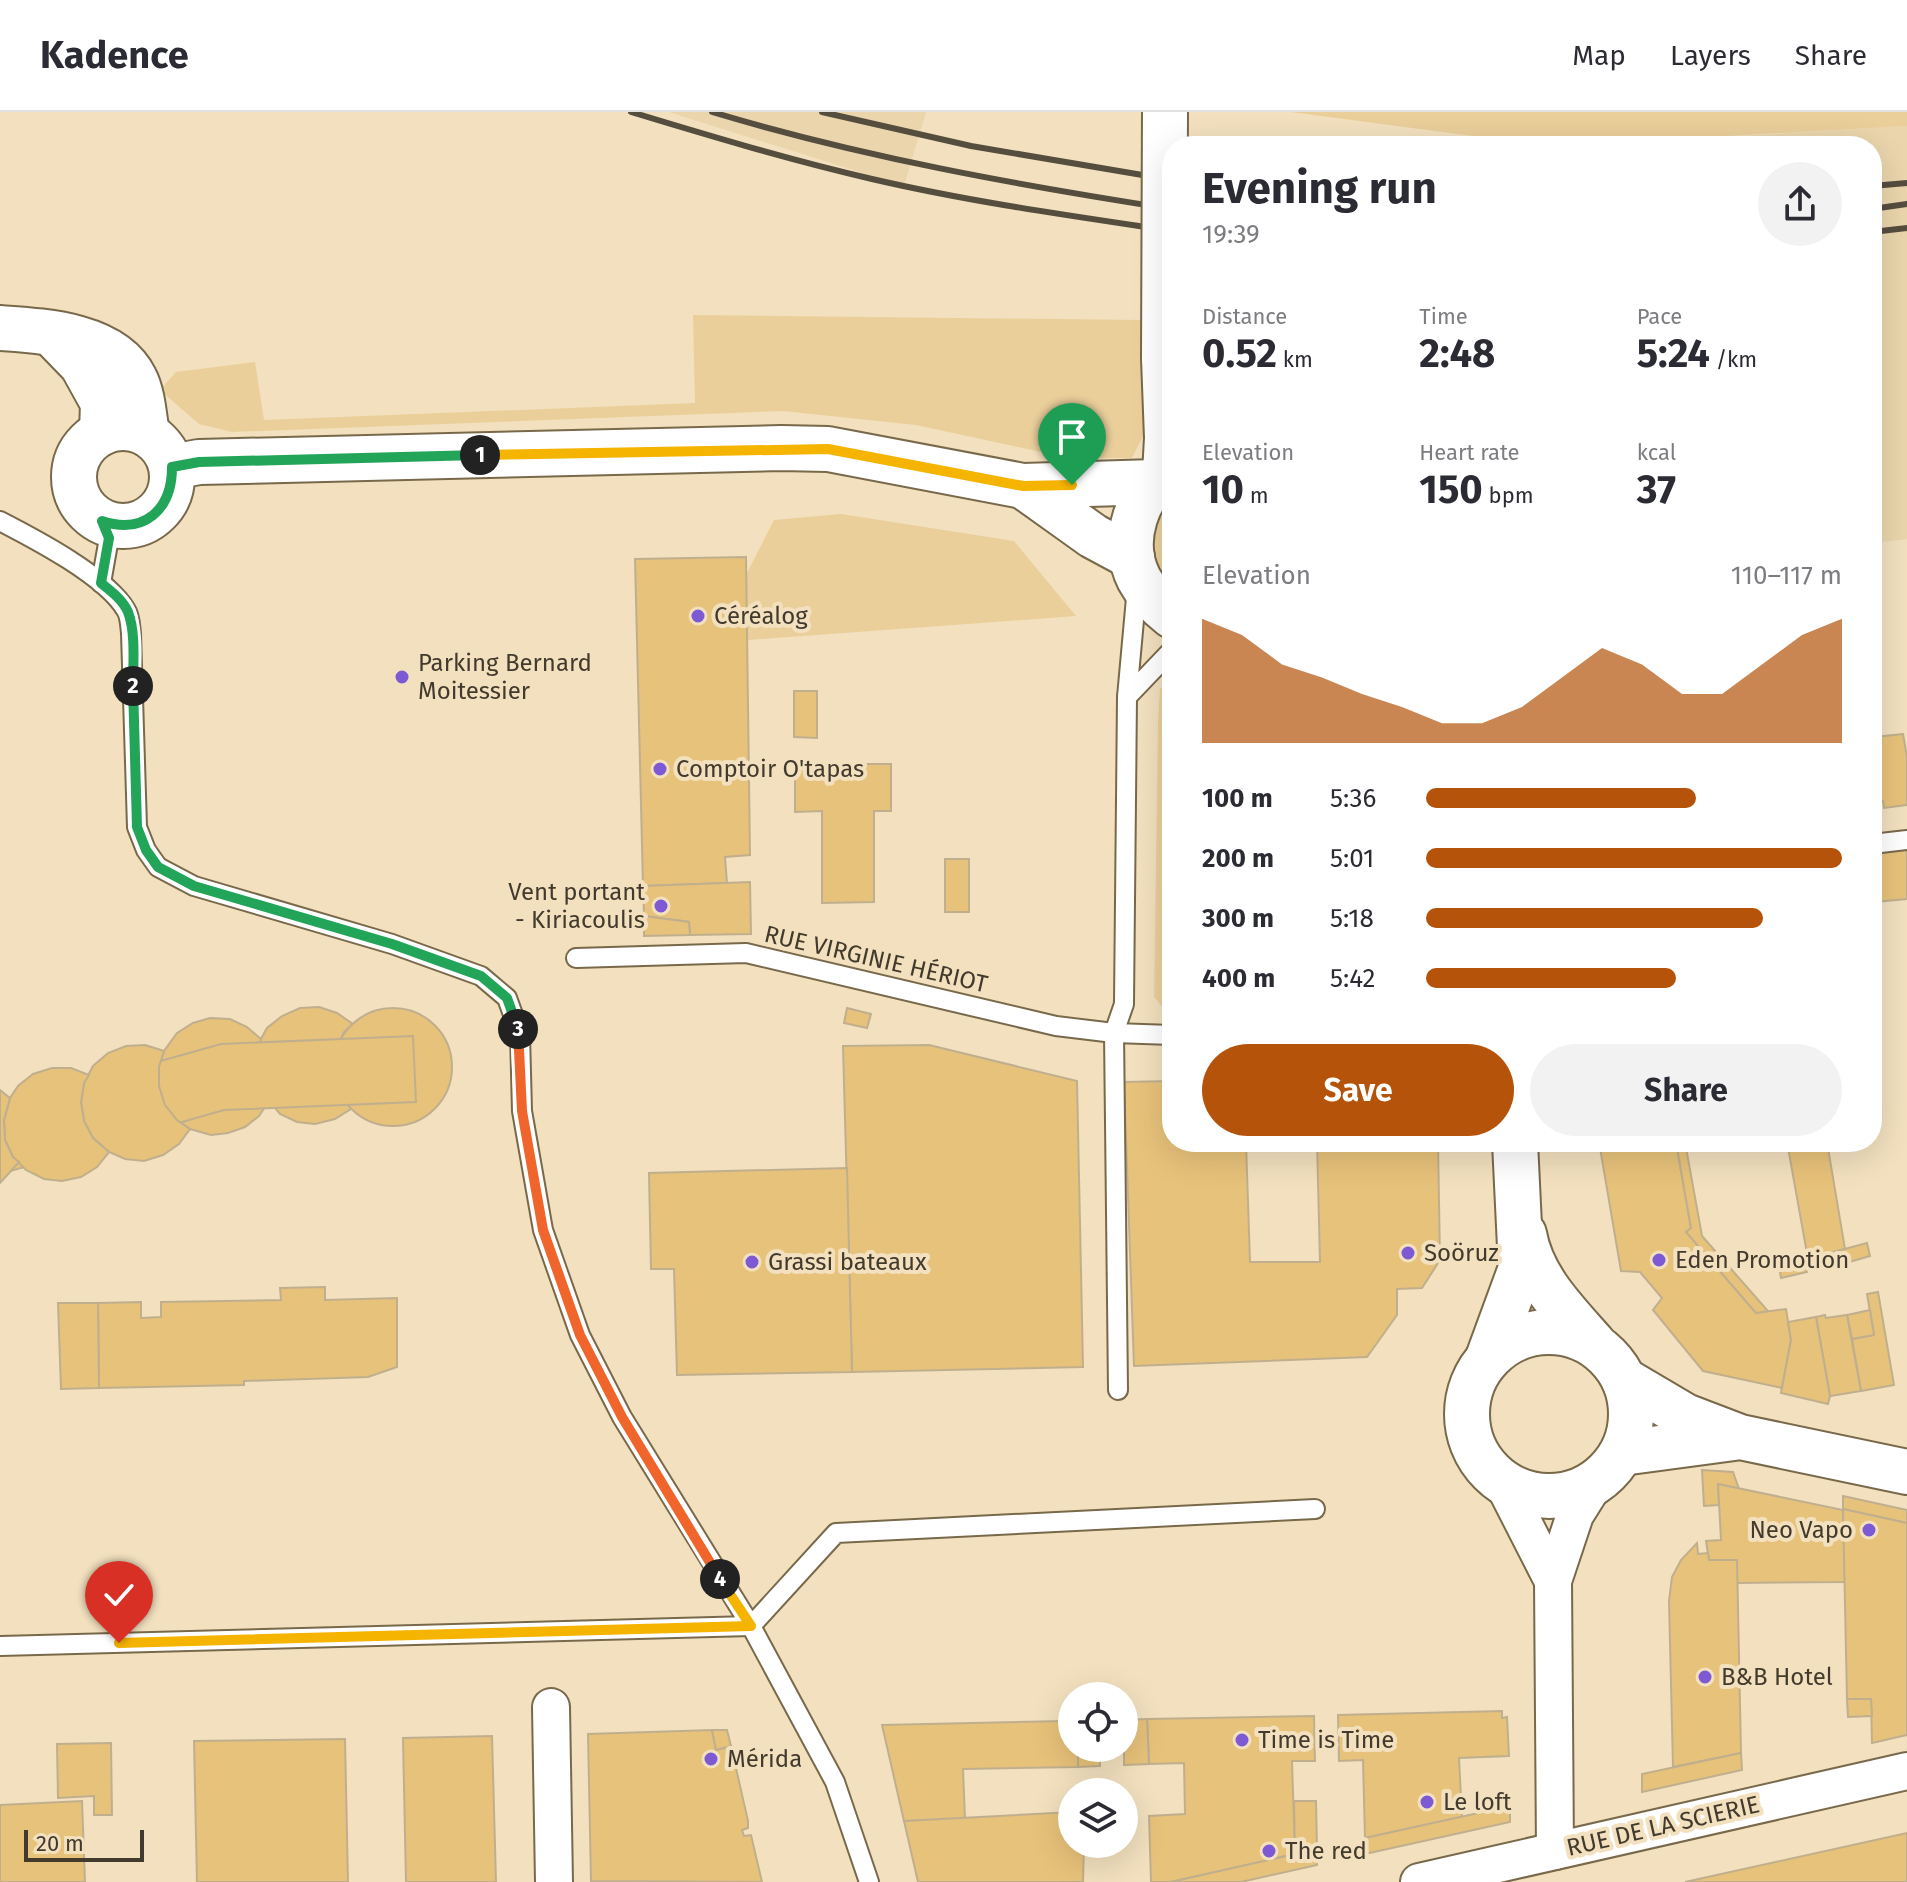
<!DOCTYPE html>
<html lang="en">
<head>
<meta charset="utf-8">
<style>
	body { margin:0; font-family:"Fira Sans",sans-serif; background:#f2f2f3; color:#2b2b33; height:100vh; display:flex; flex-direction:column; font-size:30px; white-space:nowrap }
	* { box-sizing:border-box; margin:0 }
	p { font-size:26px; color:#7c7c81 }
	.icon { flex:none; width:44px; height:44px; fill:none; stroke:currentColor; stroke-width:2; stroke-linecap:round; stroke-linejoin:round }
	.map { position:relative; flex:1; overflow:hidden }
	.details { position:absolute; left:1162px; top:24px; width:720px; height:1016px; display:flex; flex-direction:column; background:#fff; border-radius:32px; box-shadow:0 8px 32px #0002 }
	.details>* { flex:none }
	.tools { position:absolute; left:1058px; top:1570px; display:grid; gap:16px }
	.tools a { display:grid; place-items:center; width:80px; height:80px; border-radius:50%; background:#fff; box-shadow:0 8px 32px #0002; font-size:40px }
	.scale { position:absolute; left:24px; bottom:20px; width:120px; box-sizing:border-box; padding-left:8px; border:4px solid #413a2d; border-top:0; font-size:22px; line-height:28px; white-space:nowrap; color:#413a2d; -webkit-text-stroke:6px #f2e0be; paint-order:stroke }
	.pin { position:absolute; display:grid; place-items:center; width:68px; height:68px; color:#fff; margin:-82px -34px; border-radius:50% 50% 50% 0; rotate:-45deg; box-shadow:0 0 8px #0007 }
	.pin .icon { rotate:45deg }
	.km { position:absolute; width:40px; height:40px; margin:-20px; border-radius:50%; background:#222; color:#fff; font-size:22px; line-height:40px; text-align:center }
	.round { display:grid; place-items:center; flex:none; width:84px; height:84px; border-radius:42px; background:#f2f2f3 }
	.head { display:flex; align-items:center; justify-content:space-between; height:136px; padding:0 40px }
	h1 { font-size:44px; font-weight:700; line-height:60px }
	.stats { display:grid; grid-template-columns:repeat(3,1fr); gap:12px; height:136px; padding:8px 40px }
	.stats div { display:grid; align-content:center }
	.stats b { font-size:40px; font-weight:700 }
	.stats small { font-size:22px; font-weight:400 }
	.stats p { font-size:22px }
	.chart { height:224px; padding:16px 40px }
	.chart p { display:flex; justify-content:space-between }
	.chart svg { width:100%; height:144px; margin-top:8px; fill:#b45309; opacity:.7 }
	.primary-button { display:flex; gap:16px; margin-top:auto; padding:16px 40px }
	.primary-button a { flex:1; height:92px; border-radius:48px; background:#b45309; color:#fff; font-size:32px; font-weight:700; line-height:92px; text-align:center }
	.primary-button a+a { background:#f2f2f3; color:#2b2b33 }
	ul { padding:0 40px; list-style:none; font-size:26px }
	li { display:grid; grid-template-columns:128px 96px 1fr; align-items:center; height:60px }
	li i { height:20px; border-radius:10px; background:#b45309 }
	header { display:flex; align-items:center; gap:48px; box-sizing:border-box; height:112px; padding:0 40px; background:#fff; border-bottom:2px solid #e1e1e2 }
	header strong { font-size:38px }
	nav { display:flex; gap:44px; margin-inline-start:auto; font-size:28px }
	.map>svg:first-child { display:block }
	.built { fill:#ead5ac }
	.green { fill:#eacf9b }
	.building { fill:#e7c27a; stroke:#c0af8e; stroke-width:2 }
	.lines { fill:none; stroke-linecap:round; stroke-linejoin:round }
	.service-casing { stroke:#79694b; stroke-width:22 }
	.minor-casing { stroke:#79694b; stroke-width:40 }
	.tertiary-casing { stroke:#79694b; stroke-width:48 }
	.service { stroke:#fff; stroke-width:18 }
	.minor { stroke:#fff; stroke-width:36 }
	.tertiary { stroke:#fff; stroke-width:44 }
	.rail { stroke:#554d3e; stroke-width:6 }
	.tertiary-bridge-casing { stroke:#79694b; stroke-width:48; stroke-linecap:butt }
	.tertiary-bridge { stroke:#fff; stroke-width:44 }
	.split-1-casing { stroke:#fff; stroke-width:16 }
	.split-2-casing { stroke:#fff; stroke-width:16 }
	.split-3-casing { stroke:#fff; stroke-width:16 }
	.split-4-casing { stroke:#fff; stroke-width:16 }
	.split-5-casing { stroke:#fff; stroke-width:16 }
	.split-1 { stroke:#f5b400; stroke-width:10 }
	.split-2 { stroke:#22a559; stroke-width:10 }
	.split-3 { stroke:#22a559; stroke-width:10 }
	.split-4 { stroke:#f0652b; stroke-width:10 }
	.split-5 { stroke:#f5b400; stroke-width:10 }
	.poi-dot { fill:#7d59d3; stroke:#f2e0be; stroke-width:3 }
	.labels { text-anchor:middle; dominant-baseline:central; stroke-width:8; stroke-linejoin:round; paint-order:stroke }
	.poi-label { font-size:24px; fill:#413a2d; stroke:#f2e0be; text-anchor:start }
	.street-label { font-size:24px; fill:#413a2d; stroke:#f2e0be }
</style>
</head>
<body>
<header>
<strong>Kadence</strong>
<nav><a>Map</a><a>Layers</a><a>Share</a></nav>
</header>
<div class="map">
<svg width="1907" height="1770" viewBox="0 0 1907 1770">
	<rect width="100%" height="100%" fill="#f2e0be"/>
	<g class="built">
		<polygon points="669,0 926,0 904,74"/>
		<polygon points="1907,14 1907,427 1872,431 1872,34 1578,34"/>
	</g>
	<g class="green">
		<polygon points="1291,0 1907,0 1907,14 1549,34"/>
		<polygon points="693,203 1141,208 1146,243 1145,320 1132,346 1069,346 916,313 783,299 232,320 199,312 160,278 176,260 255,250 264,308 695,291"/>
		<polygon points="1172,386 1172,472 1158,466 1149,446 1157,402"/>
		<polygon points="841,402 1014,429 1076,504 747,528 746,463 774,408"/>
		<polygon points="1172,567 1172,906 1154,885 1158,610 1160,577"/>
	</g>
	<g class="building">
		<polygon points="746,445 750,743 725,745 727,771 643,774 635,447"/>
		<polygon points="794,579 817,579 817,626 794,625"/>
		<polygon points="1903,622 1907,645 1907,693 1884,696 1883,689 1872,690 1872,648 1877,648 1874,625"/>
		<polygon points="795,652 891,652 891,699 874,699 874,790 822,791 822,699 795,700"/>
		<polygon points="1907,738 1907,787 1875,790 1874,801 1880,800 1881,825 1872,828 1872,742"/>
		<rect x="945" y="747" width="24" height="53"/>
		<polygon points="750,770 751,822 690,823 689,810 644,804 643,774"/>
		<polygon points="644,804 689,810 690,823 644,824"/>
		<polygon points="319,895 337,901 353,912 344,920 335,938 333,958 337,978 351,997 335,1007 315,1012 297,1010 280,1002 269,989 256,971 254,951 261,927 267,916 282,904 300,896"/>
		<circle cx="393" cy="955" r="59"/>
		<polygon points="847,896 871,902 867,916 844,911"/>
		<polygon points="210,906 230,907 247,915 261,927 254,951 256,971 269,989 259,1004 245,1015 228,1021 211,1023 190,1017 177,1008 165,993 159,974 159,955 164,939 177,921 193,911"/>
		<polygon points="413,924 416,990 224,998 0,1062 0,994 221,932"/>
		<polygon points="145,933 164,939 159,955 159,974 165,993 177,1008 190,1017 179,1032 163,1043 144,1049 125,1047 109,1040 93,1026 84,1009 81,990 84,971 93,954 108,941 126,934"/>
		<polygon points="929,933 1077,969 1083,1255 852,1260 843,934"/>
		<polygon points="52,956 71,956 89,963 84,971 81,990 84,1009 93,1026 109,1040 97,1055 81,1065 62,1069 44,1067 26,1058 13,1045 5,1028 4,1008 10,986 18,974 33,962"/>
		<polygon points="1172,969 1172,1030 1246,1030 1250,1150 1320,1150 1317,1030 1438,1030 1440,1148 1422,1176 1397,1177 1397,1203 1367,1245 1134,1254 1124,970"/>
		<polygon points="0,978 10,986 4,1008 5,1028 13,1045 19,1050 0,1071"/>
		<polygon points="1599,1030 1676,1030 1691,1116 1686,1120 1756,1201 1786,1197 1791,1228 1782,1276 1703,1259 1653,1198 1662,1186 1640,1160 1621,1159"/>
		<polygon points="1676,1030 1685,1030 1702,1124 1768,1199 1756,1201 1686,1120 1691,1116"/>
		<polygon points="1787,1030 1827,1030 1845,1137 1808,1147"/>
		<polygon points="847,1056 852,1260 677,1263 674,1157 651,1157 649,1061"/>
		<polygon points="1867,1131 1870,1144 1839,1153 1837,1139"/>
		<polygon points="1837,1139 1839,1153 1825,1156 1822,1143"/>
		<polygon points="1805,1148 1807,1160 1781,1166 1779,1154"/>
		<polygon points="325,1175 325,1188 397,1186 397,1255 368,1265 244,1269 244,1273 99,1276 98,1191 141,1190 141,1206 161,1205 161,1190 281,1188 280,1176"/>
		<polygon points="1878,1180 1894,1273 1861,1279 1852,1227 1874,1223 1867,1182"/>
		<polygon points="58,1191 98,1191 99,1276 61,1277"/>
		<polygon points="1870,1198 1874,1223 1852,1227 1847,1203"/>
		<polygon points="1825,1203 1826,1206 1847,1203 1861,1279 1830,1284 1816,1205"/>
		<polygon points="1816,1205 1830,1284 1828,1292 1781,1281 1791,1228 1788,1210"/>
		<polygon points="1702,1358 1733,1360 1739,1377 1718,1372 1719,1393 1704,1394"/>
		<polygon points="1718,1372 1843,1398 1845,1470 1737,1471 1737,1448 1709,1448 1706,1429 1721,1428"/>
		<polygon points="1843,1384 1907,1398 1907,1411 1843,1397"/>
		<polygon points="1843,1397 1907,1411 1907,1623 1872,1631 1871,1587 1847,1587"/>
		<polygon points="1697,1431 1698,1442 1708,1441 1709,1448 1737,1448 1741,1641 1673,1655 1669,1489 1672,1465 1681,1448"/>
		<polygon points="1847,1587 1871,1587 1872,1604 1848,1605"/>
		<polygon points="1502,1599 1502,1606 1507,1605 1509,1644 1459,1646 1462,1705 1365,1726 1363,1648 1339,1649 1338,1603"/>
		<polygon points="1314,1604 1315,1649 1292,1649 1295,1742 1171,1770 1151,1770 1149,1704 1185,1702 1184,1651 1149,1652 1147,1607"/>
		<polygon points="1147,1607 1149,1652 1124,1653 1124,1608"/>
		<polygon points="1066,1609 1067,1628 1072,1627 1072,1636 1078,1636 1078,1655 963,1657 965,1708 904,1709 882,1613"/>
		<polygon points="712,1618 716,1638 731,1634 748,1709 748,1716 742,1718 744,1724 751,1723 762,1770 591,1769 588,1622"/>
		<polygon points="712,1618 727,1618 731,1634 716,1638"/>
		<polygon points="492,1624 496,1770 406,1770 403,1626"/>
		<polygon points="345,1627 348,1770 197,1770 194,1629"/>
		<polygon points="111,1631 112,1703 94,1703 94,1684 58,1686 57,1632"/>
		<polygon points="1078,1636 1100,1636 1100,1654 1078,1655"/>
		<polygon points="1741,1641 1742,1658 1642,1680 1642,1662"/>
		<polygon points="82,1689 85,1770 0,1770 0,1693"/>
		<polygon points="1294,1689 1316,1689 1317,1737 1295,1742"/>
		<polygon points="1510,1694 1510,1710 1365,1742 1365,1726"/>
		<polygon points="1072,1700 1072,1732 1084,1732 1083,1770 918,1770 904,1709"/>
		<polygon points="1907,1721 1907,1770 1685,1770"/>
		<polygon points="1317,1737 1317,1753 1241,1770 1171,1770"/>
	</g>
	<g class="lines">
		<g class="service-casing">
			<g id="service">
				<path d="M0,409C35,427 106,464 126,498C130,504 130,513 131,521L137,715L146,738L158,755L194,774L392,832L481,864L507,886L520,922L522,999L543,1118L580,1223L622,1305L751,1514L835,1670L869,1770"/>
				<polyline points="101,471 109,426 102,409"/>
				<polyline points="1127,585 1172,538"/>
				<polyline points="1872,732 1907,728"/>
				<polyline points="576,846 746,841 1056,914 1114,921 1172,923"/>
				<polyline points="1118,1278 1114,921 1124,892 1127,585 1137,475"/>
				<polyline points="0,1534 751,1514 836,1421 1315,1397"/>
			</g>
		</g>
		<g class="minor-casing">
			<g id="minor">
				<polyline points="1503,1371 1553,1469"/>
				<polyline points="551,1595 554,1770"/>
				<polyline points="1555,1739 1553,1469 1575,1403 1595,1371"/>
				<polyline points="1419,1770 1907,1659"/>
			</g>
		</g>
		<g class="tertiary-casing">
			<g id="tertiary">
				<path d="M0,216C43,219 113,222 135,267C143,282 144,306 147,322"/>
				<polyline points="52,222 82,253 103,291 102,321"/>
				<polyline points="1164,246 1167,326 1165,362"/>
				<circle cx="123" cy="365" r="49"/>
				<polyline points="172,355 199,350 781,336 828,337 1023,374 1155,370"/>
				<path d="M1172,358C1136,378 1120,430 1139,467C1147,482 1158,493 1172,504"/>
				<polyline points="1023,374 1093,424 1132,445"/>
				<path d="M1524,1122C1532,1167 1565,1199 1594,1232"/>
				<circle cx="1549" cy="1302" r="82"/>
				<polyline points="1488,1246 1521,1156 1515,1030"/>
				<polyline points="1624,1268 1685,1304 1740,1325 1907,1360"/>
				<polyline points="1622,1341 1734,1326"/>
			</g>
		</g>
		<use href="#service" class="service"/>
		<use href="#minor" class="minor"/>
		<use href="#tertiary" class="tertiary"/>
		<g class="rail">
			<path d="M631,0C710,24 790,48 872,67C971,90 1072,104 1172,119"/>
			<path d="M712,0C862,45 1017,73 1172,97"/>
			<polyline points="822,0 971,34 1172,68"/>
			<polyline points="1872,74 1907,71"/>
			<polyline points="1872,97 1907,92"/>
			<polyline points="1872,120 1907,116"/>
		</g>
		<g class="tertiary-bridge-casing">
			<polyline id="tertiary-bridge" points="1164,246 1165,0"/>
		</g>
		<use href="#tertiary-bridge" class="tertiary-bridge"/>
	</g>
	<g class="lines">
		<g class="split-1-casing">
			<polyline id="split-1" points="480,343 828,337 1023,374 1072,373"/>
		</g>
		<g class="split-2-casing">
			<path id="split-2" d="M133,574C133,552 136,521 128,500C123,488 111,479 101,471L109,426L102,409C144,423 172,398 172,355L199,350L480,343"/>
		</g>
		<g class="split-3-casing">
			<polyline id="split-3" points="133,574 137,715 146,738 158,755 194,774 392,832 481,864 507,886 518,917"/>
		</g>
		<g class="split-4-casing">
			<polyline id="split-4" points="518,917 522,999 543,1118 580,1223 622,1305 720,1467"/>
		</g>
		<g class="split-5-casing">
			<polyline id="split-5" points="119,1531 751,1514 720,1467"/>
		</g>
		<use href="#split-1" class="split-1"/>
		<use href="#split-2" class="split-2"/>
		<use href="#split-3" class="split-3"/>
		<use href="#split-4" class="split-4"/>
		<use href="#split-5" class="split-5"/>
	</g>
	<g class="poi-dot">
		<circle cx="698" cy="504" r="8"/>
		<circle cx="402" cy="565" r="8"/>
		<circle cx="660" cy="657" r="8"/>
		<circle cx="661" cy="794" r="8"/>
		<circle cx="1408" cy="1141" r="8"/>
		<circle cx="1659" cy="1148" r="8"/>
		<circle cx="752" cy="1150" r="8"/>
		<circle cx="1869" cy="1418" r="8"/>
		<circle cx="1705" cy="1565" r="8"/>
		<circle cx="1242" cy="1628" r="8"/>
		<circle cx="711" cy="1647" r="8"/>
		<circle cx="1427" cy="1690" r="8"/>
		<circle cx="1269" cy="1739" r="8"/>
	</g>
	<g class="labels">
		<g class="poi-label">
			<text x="714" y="504">Céréalog</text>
			<text x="418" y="551">Parking Bernard<tspan x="418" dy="28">Moitessier</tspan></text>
			<text x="676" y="657">Comptoir O'tapas</text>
			<text x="645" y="780" text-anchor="end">Vent portant<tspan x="645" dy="28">- Kiriacoulis</tspan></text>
			<text x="1424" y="1141">Soöruz</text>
			<text x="1675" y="1148">Eden Promotion</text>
			<text x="768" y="1150">Grassi bateaux</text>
			<text x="1853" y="1418" text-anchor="end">Neo Vapo</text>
			<text x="1721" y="1565">B&amp;B Hotel</text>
			<text x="1258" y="1628">Time is Time</text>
			<text x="727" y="1647">Mérida</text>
			<text x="1443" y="1690">Le loft</text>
			<text x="1285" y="1739">The red</text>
		</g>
		<g class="street-label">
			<text transform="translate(876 847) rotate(13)">RUE VIRGINIE HÉRIOT</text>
			<text transform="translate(1663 1714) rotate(-13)">RUE DE LA SCIERIE</text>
		</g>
	</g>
</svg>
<div class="tools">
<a><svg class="icon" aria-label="locate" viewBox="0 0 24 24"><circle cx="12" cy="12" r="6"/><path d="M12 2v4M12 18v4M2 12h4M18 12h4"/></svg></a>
<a><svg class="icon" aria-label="layers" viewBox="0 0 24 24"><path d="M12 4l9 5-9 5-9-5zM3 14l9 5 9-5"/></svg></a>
</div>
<div class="scale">20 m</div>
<div class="pin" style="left:1072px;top:373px;background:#1e9e55"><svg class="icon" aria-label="arrive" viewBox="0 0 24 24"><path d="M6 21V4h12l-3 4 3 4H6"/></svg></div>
<div class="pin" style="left:119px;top:1531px;background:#d93025"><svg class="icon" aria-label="check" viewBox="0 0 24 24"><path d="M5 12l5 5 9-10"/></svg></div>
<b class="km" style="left:480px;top:343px">1</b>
<b class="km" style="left:133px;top:574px">2</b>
<b class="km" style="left:518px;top:917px">3</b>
<b class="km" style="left:720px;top:1467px">4</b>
<section class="details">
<div class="head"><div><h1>Evening run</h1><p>19:39</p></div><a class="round"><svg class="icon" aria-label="share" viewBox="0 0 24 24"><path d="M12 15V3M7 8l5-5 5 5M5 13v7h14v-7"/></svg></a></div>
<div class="stats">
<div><p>Distance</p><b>0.52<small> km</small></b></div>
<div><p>Time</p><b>2:48</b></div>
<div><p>Pace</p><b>5:24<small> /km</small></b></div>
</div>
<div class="stats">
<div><p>Elevation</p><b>10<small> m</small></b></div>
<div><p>Heart rate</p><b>150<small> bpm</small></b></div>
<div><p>kcal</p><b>37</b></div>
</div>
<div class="chart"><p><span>Elevation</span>110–117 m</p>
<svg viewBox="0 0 160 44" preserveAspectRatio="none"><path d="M0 44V6L10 11L20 20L30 24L40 29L50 33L60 38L70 38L80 33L90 24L100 15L110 20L120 29L130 29L140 20L150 11L160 6V44z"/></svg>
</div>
<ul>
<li><b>100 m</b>5:36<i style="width:65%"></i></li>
<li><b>200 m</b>5:01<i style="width:100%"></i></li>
<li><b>300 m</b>5:18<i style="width:81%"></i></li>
<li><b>400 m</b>5:42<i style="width:60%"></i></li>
</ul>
<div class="primary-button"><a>Save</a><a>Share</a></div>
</section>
</div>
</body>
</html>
